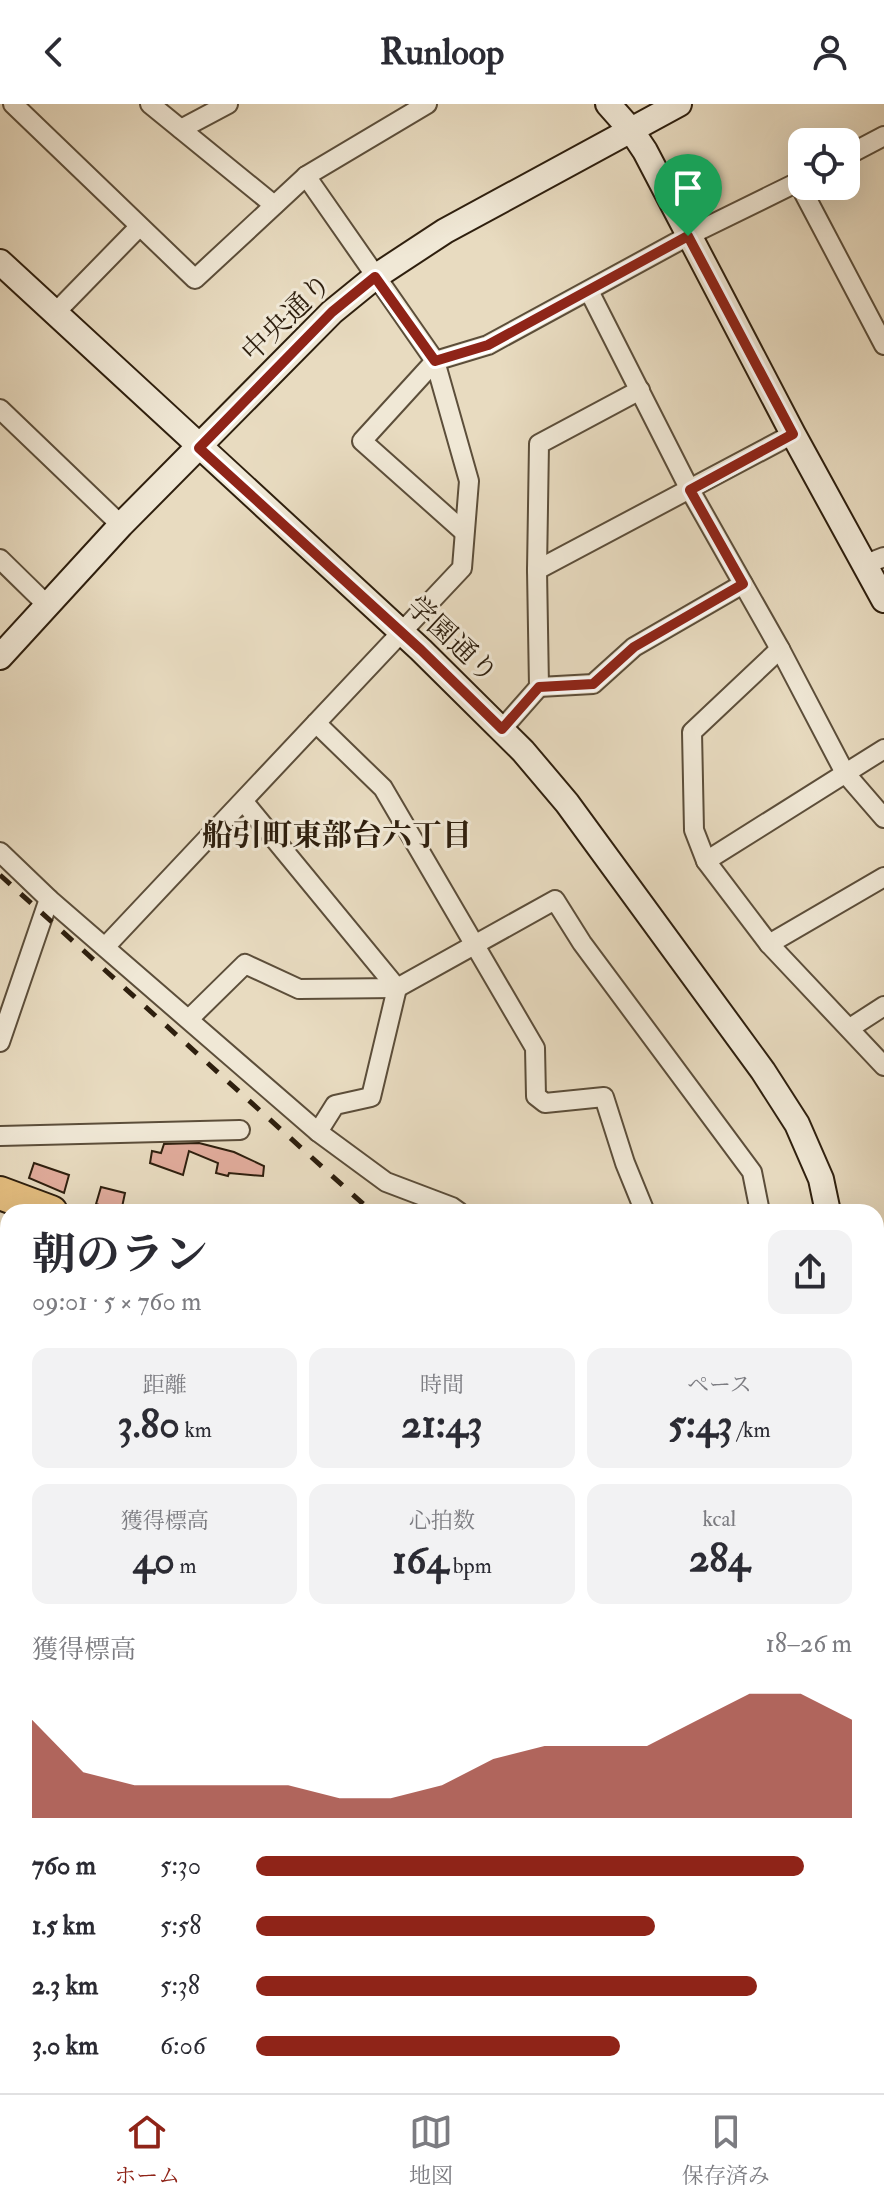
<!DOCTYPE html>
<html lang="ja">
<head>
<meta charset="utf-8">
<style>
	body { margin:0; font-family:"IM FELL Double Pica","Noto Serif JP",serif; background:#f2f2f3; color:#2b2b33; height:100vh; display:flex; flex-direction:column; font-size:30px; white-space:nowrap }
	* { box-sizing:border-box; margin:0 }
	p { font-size:26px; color:#7c7c81 }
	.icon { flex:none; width:44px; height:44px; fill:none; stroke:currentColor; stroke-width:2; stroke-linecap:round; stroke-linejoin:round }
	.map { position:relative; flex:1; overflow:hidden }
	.side { position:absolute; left:0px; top:1100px; width:884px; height:890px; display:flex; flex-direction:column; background:#fff; border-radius:24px 24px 0 0; box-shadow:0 8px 32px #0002 }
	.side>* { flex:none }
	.controls { position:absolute; left:788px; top:24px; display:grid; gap:16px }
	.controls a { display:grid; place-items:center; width:72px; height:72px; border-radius:16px; background:#fff; box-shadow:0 8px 32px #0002; font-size:40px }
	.pin { position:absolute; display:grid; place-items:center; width:68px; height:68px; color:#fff; margin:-82px -34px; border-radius:50% 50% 50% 0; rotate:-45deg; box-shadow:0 0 8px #0007 }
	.pin .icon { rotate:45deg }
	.round { display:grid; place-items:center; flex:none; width:84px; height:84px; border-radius:16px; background:#f2f2f3 }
	.summary { display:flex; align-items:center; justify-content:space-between; height:136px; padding:0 32px }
	h1 { font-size:44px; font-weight:700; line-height:60px }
	.metrics { display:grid; grid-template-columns:repeat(3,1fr); gap:12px; height:136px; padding:8px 32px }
	.metrics div { display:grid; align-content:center; border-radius:16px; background:#f2f2f3; text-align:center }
	.metrics b { font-size:40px; font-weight:700 }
	.metrics small { font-size:22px; font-weight:400 }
	.metrics p { font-size:22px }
	.chart { height:224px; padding:16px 32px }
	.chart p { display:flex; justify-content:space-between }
	.chart svg { width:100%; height:144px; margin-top:8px; fill:#8f2418; opacity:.7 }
	ul { padding:0 32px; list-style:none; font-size:26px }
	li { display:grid; grid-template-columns:128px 96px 1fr; align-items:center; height:60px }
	li i { height:20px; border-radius:10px; background:#8f2418 }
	header { display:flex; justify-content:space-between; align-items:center; height:104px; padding:0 32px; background:#fff; font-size:36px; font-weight:700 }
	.menu { display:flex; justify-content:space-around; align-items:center; height:112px; border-top:2px solid #e1e1e2; background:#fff; font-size:22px; color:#7c7c81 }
	.menu a { display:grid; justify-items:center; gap:4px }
	.menu .active { color:#8f2418 }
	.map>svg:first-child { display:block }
	.green { fill:#bdbe8d; stroke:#766e4e; stroke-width:2 }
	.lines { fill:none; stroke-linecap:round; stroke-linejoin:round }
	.river { stroke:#9db8be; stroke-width:28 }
	.building { fill:#e1ac9c; stroke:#2e1f0e; stroke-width:2 }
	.street-casing { stroke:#5c4e3a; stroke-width:22 }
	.secondary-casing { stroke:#2e1f0e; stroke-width:28 }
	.highway-casing { stroke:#2e1f0e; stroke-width:36 }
	.street { stroke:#f0e8d6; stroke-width:18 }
	.secondary { stroke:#f0e8d6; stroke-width:24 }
	.highway { stroke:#e4be80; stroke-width:32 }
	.rail { stroke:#2e1f0e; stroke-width:5; stroke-dasharray:14 14; stroke-linecap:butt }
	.route-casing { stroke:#fff; stroke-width:16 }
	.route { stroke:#8f2418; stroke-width:10 }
	.labels { text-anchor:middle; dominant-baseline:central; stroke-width:6; stroke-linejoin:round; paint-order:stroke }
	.street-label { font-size:28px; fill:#2e1f0e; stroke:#f0e8d6 }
	.neighbourhood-label { font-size:30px; font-weight:bold; fill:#2e1f0e; stroke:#f0e8d6 }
</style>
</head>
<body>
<header><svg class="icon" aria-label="back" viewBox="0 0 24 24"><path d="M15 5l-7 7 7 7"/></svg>Runloop<svg class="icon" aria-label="person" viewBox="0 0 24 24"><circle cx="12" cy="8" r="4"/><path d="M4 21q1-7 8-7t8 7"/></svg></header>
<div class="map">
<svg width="884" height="1989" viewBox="0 0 884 1989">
	<rect width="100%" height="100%" fill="#e8dbc0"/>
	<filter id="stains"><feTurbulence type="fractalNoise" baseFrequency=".0025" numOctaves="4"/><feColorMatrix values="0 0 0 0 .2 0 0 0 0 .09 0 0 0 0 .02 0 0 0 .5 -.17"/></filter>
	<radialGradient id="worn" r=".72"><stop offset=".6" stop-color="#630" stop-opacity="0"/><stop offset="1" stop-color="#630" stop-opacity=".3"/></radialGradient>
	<g class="green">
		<polygon points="0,1630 8,1631 8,1669 0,1759"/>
		<polygon points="0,1775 8,1778 8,1982 237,1982 235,1989 0,1989"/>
	</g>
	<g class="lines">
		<g class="river">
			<polyline points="0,1504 8,1507"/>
			<polyline points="876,1840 884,1842"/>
		</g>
	</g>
	<g class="building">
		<polygon points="199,1039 234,1048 264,1062 263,1072 229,1069 228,1072 216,1069 218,1059 189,1047 183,1071 150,1059 152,1047 161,1049 164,1040"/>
		<polygon points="34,1059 69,1071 64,1089 29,1074"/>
		<polygon points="101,1083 125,1089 121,1108 96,1100"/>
	</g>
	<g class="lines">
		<g class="street-casing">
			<g id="street">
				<polyline points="13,0 195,175 306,72 427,0"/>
				<polyline points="150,0 274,101"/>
				<polyline points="181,25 228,0"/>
				<polyline points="846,52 884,32"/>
				<polyline points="798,78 884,241"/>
				<polyline points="589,187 690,386 780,545 845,669 884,714"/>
				<polyline points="56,208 139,123"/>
				<polyline points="640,286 539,340 537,466 539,583 593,580 634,543 743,480"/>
				<polyline points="0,305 121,421"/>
				<polyline points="463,427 362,337 435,257 488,241 688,132 802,76"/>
				<polyline points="0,455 47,501"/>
				<polyline points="866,460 884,453"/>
				<polyline points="537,466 793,330"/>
				<polyline points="780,545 692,628 694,726 706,757 769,840 884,962"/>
				<polyline points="316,619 383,684 535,944 536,992 545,999 604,993 625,1059 645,1108"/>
				<polyline points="502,625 539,583"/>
				<polyline points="244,698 397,884"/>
				<polyline points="0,748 49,795 318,1028 386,1078 452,1103 459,1108"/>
				<polyline points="706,757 884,645"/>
				<polyline points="769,840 884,773"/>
				<polyline points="106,842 462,464 469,377 435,257 306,72"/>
				<polyline points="189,915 245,860 299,885 397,884 555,796 582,839 752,1068 760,1108"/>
				<polyline points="850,924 884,902"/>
				<polyline points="0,938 49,795"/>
				<polyline points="318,1028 335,1001 371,993 397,884"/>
				<polyline points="0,1032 240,1026"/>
				<polyline points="0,1245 8,1225"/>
				<polyline points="876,1486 884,1489"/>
				<polyline points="0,1542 8,1544"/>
				<polyline points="0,1634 8,1635"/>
				<polyline points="876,1937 884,1946"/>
				<polyline points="256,1989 258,1982"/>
			</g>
		</g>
		<g class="secondary-casing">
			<g id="secondary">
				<polyline points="608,0 631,26 645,47 793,330 884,496"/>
				<polyline points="0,158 421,546 523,647 567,699 763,967 797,1020 821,1075 828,1108"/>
				<polyline points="0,553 121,421 332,208 375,173 445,127 679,0"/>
			</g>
		</g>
		<g class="highway-casing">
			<g id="highway">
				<polyline points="0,1089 51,1108"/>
				<polyline points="876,1348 884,1352"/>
			</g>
		</g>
		<use href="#street" class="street"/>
		<use href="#secondary" class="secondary"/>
		<use href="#highway" class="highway"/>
		<g class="rail">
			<polyline points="0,771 372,1108"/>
			<polyline points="876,1566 884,1573"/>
		</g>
	</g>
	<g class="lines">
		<g class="route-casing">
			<polygon id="route" points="688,132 793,330 690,386 743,480 634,543 593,580 539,583 502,625 421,546 199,344 332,208 375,173 435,257 488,241"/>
		</g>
		<use href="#route" class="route"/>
	</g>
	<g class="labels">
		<g class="street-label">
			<text transform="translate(287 214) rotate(-44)">中央通り</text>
			<text transform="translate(452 536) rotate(43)">学園通り</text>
		</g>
		<g class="neighbourhood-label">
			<text x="337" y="731">船引町東部台六丁目</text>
		</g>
	</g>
	<rect width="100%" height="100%" filter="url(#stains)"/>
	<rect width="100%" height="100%" fill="url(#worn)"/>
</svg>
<div class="controls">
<a><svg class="icon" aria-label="locate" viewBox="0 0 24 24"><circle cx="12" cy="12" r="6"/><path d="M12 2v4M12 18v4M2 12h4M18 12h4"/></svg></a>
</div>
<div class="pin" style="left:688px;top:132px;background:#1e9e55"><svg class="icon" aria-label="arrive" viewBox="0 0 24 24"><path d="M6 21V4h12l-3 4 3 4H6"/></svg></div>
<section class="side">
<div class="summary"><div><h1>朝のラン</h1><p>09:01 · 5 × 760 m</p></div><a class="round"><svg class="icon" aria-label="share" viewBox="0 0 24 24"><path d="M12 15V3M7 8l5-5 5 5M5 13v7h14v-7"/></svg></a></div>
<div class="metrics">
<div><p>距離</p><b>3.80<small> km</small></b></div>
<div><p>時間</p><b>21:43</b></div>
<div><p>ペース</p><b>5:43<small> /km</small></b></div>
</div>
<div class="metrics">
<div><p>獲得標高</p><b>40<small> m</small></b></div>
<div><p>心拍数</p><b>164<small> bpm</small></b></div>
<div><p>kcal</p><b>284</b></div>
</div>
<div class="chart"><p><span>獲得標高</span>18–26 m</p>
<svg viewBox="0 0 160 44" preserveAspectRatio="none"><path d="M0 44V14L10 30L20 34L30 34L40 34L50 34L60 38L70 38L80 34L90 26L100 22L110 22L120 22L130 14L140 6L150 6L160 14V44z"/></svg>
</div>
<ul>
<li><b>760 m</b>5:30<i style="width:92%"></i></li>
<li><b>1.5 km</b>5:58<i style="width:67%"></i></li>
<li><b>2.3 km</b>5:38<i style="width:84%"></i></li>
<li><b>3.0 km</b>6:06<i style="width:61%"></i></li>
</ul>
</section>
</div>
<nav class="menu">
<a class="active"><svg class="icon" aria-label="home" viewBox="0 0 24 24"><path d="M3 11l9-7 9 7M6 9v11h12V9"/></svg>ホーム</a>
<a><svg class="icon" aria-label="map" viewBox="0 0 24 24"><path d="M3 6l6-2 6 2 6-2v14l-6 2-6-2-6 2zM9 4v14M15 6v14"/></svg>地図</a>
<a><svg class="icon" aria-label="saved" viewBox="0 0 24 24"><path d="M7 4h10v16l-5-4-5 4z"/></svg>保存済み</a>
</nav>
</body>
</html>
